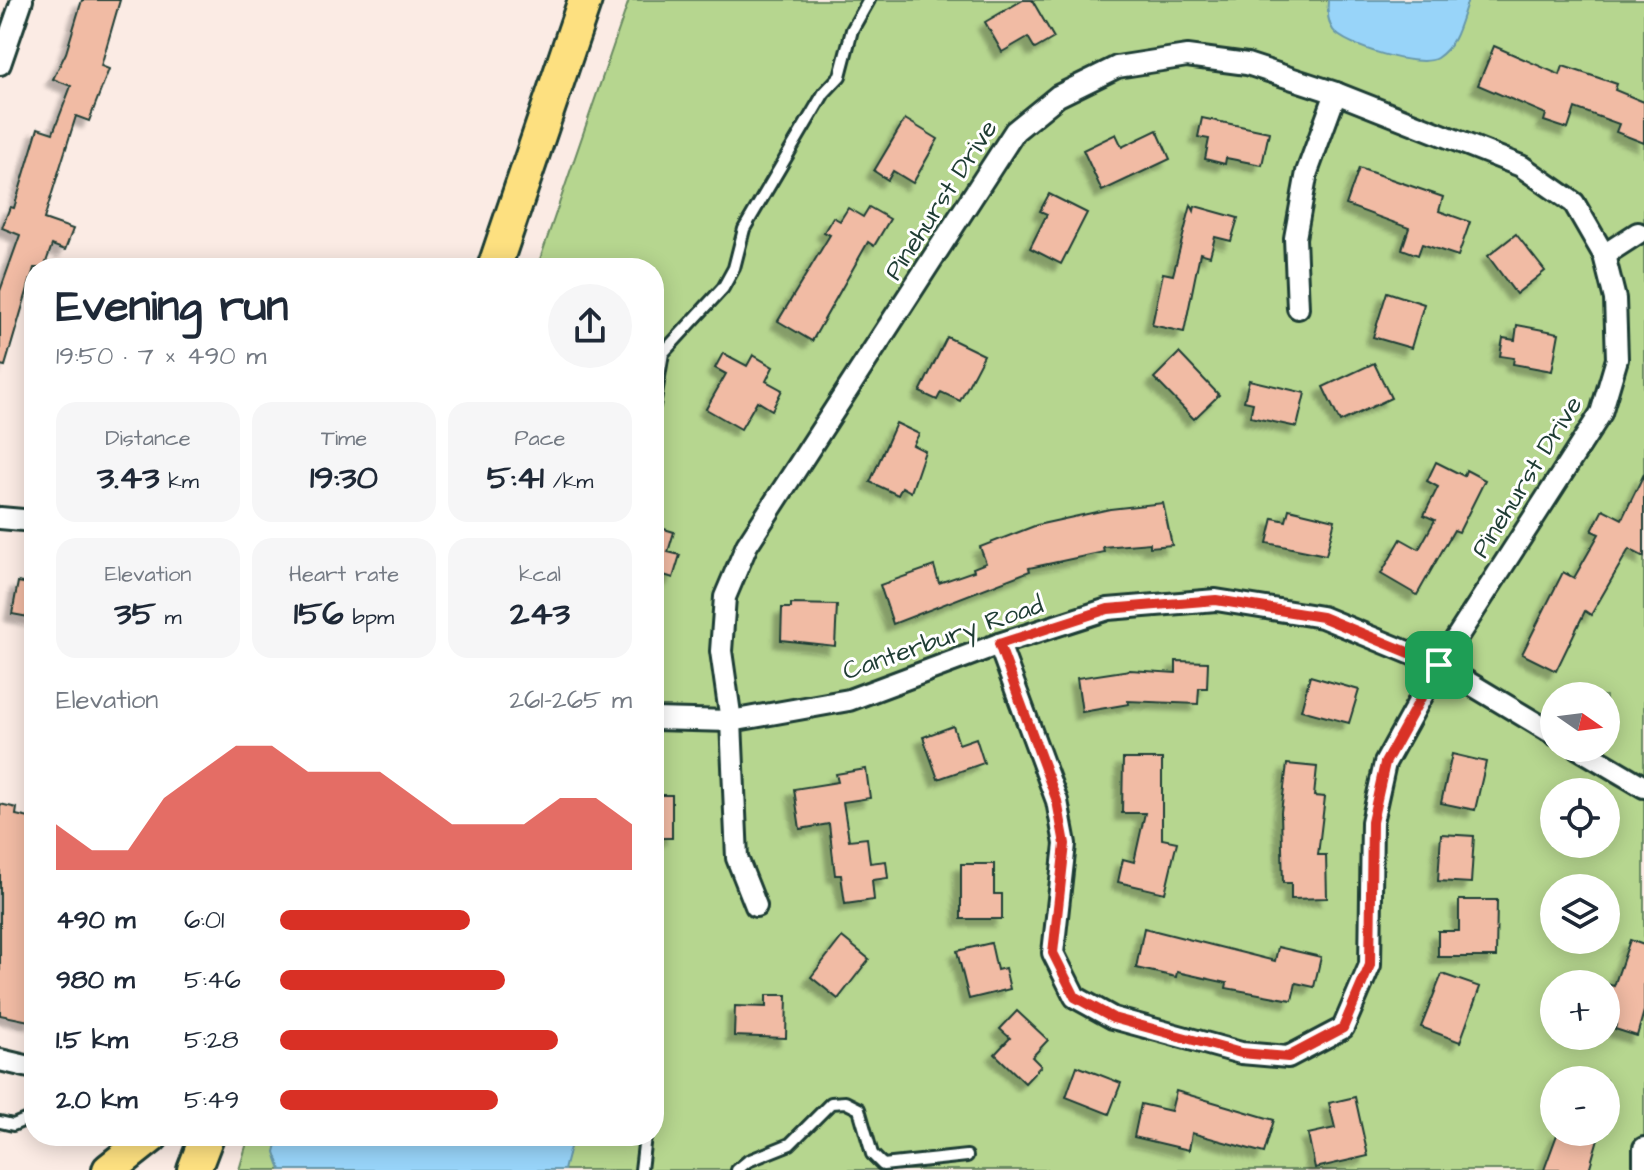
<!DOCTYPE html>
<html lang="en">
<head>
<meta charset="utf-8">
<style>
	body { margin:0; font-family:"Architects Daughter",sans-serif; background:#f6f6f7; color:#1f2937; height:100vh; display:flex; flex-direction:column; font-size:30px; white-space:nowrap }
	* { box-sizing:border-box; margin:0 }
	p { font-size:26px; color:#747a83 }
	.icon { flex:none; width:44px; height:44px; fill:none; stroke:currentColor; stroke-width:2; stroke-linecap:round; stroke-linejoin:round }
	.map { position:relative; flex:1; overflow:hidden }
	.side { position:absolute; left:24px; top:258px; width:640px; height:888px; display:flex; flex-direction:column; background:#fff; border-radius:32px; box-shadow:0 4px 20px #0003 }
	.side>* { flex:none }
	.needle { width:52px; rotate:104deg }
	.fabs { position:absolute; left:1540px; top:682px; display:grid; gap:16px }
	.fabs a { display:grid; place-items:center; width:80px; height:80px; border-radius:50%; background:#fff; box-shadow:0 4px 20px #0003; font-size:40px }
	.pin { position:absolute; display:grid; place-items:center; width:68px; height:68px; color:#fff; margin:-34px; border-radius:16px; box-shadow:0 4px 12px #0006 }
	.round { display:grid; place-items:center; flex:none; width:84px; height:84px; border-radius:42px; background:#f6f6f7 }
	.headline { display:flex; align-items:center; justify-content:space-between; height:136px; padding:0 32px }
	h1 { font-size:44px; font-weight:800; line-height:60px }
	.figures { display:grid; grid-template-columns:repeat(3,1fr); gap:12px; height:136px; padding:8px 32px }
	.figures div { display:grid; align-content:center; border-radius:20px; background:#f6f6f7; text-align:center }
	.figures b { font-size:34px; font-weight:800 }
	.figures small { font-size:22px; font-weight:400 }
	.figures p { font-size:22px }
	.chart { height:224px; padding:16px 32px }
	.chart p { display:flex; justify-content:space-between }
	.chart svg { width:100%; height:144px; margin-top:8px; fill:#d93025; opacity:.7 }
	ul { padding:0 32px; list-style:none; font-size:26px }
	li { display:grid; grid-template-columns:128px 96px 1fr; align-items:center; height:60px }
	li i { height:20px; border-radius:10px; background:#d93025 }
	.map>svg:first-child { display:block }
	.green { fill:#b6d68f; stroke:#6a8a62; stroke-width:2; fill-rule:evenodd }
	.water { fill:#98d4f9; stroke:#6898aa; stroke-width:2 }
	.building { fill:#f1bba4; stroke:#1f3d34; stroke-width:2; filter:url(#shadow) }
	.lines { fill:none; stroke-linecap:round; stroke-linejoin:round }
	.service-casing { stroke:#1f3d34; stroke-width:16 }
	.minor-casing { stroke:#1f3d34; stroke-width:26 }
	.primary-casing { stroke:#1f3d34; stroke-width:38 }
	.service { stroke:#fff; stroke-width:10 }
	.minor { stroke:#fff; stroke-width:20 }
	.primary { stroke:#fde080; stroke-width:32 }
	.route-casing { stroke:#fff; stroke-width:16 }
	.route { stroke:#d93025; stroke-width:10 }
	.labels { text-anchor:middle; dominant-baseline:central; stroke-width:6; stroke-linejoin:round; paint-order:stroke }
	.street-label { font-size:26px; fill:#1f3d34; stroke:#fff }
</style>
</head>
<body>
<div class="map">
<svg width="1644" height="1170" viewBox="0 0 1644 1170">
	<defs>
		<filter id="shadow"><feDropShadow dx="-7" dy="7" stdDeviation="2" flood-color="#0004"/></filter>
	</defs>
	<rect width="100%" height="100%" fill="#fbebe4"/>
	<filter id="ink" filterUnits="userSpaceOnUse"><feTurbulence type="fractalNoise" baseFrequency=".0125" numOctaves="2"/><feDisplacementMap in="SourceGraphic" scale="16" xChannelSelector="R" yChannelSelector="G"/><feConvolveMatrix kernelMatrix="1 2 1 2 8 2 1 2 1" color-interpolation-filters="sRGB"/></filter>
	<g filter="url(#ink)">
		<path class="green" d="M629,0H1644V1170H239L249,1136H654V268H537ZM1554,696H1606V748H1554ZM1554,792H1606V844H1554ZM1554,888H1606V940H1554ZM1554,984H1606V1036H1554ZM1554,1080H1606V1132H1554Z"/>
		<g class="water">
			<path d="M1328,0H1468C1460,21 1457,45 1437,58C1420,69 1344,46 1333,30C1327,21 1327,10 1328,0Z"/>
			<polygon points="279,1136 573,1136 564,1170 281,1170 275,1152"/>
		</g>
		<g class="building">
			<polygon points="82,0 120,0 101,66 109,69 89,121 76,116 44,219 73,229 65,250 52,245 44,268 34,268 5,366 0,365 0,291 20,235 2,228 10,207 14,208 38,128 53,133 71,86 53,79 66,53"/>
			<polygon points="1023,0 1032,0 1054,38 1035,49 1028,37 1002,52 985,22"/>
			<polygon points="1494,46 1560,75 1563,66 1617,84 1615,90 1644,102 1644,143 1616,132 1619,124 1575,108 1568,129 1544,121 1546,114 1478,85"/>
			<polygon points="1202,118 1269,132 1262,165 1226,158 1225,164 1205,159 1209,139 1198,137"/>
			<polygon points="905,119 938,139 913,183 893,171 888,180 874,171"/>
			<polygon points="1157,130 1170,159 1102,191 1083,150 1116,134 1122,147"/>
			<polygon points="1359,168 1443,197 1439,211 1470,222 1458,256 1422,244 1418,255 1402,249 1409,228 1346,205"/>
			<polygon points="1049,194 1087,213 1061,264 1030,248 1047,214 1040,211"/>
			<polygon points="1191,205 1194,211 1195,206 1238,218 1231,241 1215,237 1210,256 1200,253 1184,332 1152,325 1163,273 1173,275"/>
			<polygon points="869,207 890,219 874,246 868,242 812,341 778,321 830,235 824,232 833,217 840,221 848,208 863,217"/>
			<polygon points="1516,234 1545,271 1516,294 1488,256"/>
			<polygon points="1387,292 1424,304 1411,348 1373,337"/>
			<polygon points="1517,325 1559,333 1552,371 1513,364 1514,358 1500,356 1503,338 1515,340"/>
			<polygon points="947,337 984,355 960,401 941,392 937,400 920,392"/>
			<polygon points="723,353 747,366 753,355 773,367 766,381 782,390 772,410 757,401 741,429 706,409 726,374 715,368"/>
			<polygon points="1179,353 1219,395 1194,419 1154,378"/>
			<polygon points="1374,363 1391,398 1340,422 1323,387"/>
			<polygon points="1249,380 1305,393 1297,427 1250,417 1253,403 1244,401"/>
			<polygon points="896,423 919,434 913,445 925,451 911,492 902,487 898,495 870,482"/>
			<polygon points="1436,462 1464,476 1466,470 1485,480 1459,532 1454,530 1417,595 1381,574 1401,539 1419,549 1435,520 1424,515 1438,487 1427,481"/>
			<polygon points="1644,474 1644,557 1629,549 1591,615 1585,611 1556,671 1522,654 1563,572 1574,578 1599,534 1592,531 1603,509 1622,519"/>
			<polygon points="1163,503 1172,545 1150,547 1150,543 1103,547 1104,552 1029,568 1030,571 893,624 880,585 934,566 939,583 974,571 973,568 986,563 980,547 1037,525 1110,509"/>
			<polygon points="1289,509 1335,520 1326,555 1267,543 1273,518 1286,521"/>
			<polygon points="654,526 674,532 668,552 680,555 673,578 661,574 657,585 654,585"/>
			<polygon points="18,582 34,585 34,618 12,614"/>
			<polygon points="791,604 837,605 835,646 781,640 782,608 791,608"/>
			<polygon points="1176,661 1208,662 1207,688 1199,688 1198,704 1128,701 1129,704 1082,712 1077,678 1130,670 1176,673"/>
			<polygon points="1310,676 1359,690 1349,723 1301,710"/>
			<polygon points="953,726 959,744 976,738 984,763 938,779 923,737"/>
			<polygon points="1452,754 1486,762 1475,810 1441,803"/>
			<polygon points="1123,759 1162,759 1162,839 1177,842 1165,893 1118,882 1123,859 1134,862 1145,813 1122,813"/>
			<polygon points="1287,764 1317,767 1314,796 1325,797 1318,855 1326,855 1327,898 1291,899 1291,883 1283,883 1281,812"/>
			<polygon points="866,769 870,798 843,802 849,840 867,838 870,863 886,861 888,878 872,880 874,900 845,904 841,875 835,875 829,824 800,829 794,789 838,782 836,774"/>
			<rect x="654" y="795" width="18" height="43"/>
			<polygon points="0,804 17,808 16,815 34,819 34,1022 0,1015"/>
			<polygon points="1441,834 1474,836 1471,883 1438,881"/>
			<polygon points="961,864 994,864 994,894 1002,894 1002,919 961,919"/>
			<polygon points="1459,900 1497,900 1496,957 1438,957 1438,931 1459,931"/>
			<polygon points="1144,928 1275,961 1278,947 1321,957 1314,987 1296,983 1292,1000 1226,988 1227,983 1177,972 1176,977 1136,968"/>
			<polygon points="842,937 869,959 838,999 811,977"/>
			<polygon points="1630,940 1644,945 1644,1011 1637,1036 1615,1029 1617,1021 1606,1018 1606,984 1614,986"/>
			<polygon points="991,943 997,970 1005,968 1010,989 969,999 957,951"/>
			<polygon points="1442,974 1480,987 1460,1042 1421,1027"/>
			<polygon points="766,995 787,995 786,1038 734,1036 735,1006 766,1007"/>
			<polygon points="1017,1011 1048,1040 1032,1057 1041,1066 1025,1083 995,1054 1010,1038 1000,1029"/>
			<polygon points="1077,1066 1121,1083 1109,1114 1066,1097"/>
			<polygon points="1176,1091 1274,1120 1264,1153 1192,1133 1189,1150 1134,1137 1141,1104 1171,1111"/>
			<polygon points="1355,1097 1368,1156 1315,1168 1308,1134 1335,1128 1329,1103"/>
			<polygon points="1558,1132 1599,1135 1589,1170 1544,1170"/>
		</g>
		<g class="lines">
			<g class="service-casing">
				<g id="service">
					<polyline points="654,406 663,353 723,288 734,268 744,229 824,93 840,76 852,30 869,0"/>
					<polyline points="0,1122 13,1125 34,1116"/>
					<polyline points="641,1170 645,1136"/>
					<polyline points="737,1170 748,1161 790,1144 831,1103 845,1102 859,1109 872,1154 883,1165 967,1156"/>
				</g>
			</g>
			<g class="minor-casing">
				<g id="minor">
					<polyline points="0,64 22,0"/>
					<polyline points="1604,255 1638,233"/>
					<polyline points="1298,308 1295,238 1307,172 1336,93"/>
					<polyline points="0,518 34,521"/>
					<polyline points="654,719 731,721 849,700 999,644 1108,609 1216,600 1322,617 1439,665 1554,734"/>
					<polyline points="1578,748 1644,787"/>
					<polyline points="756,906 737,858 731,721 721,651 725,597 747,545 1015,131 1058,96 1117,67 1187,56 1247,64 1336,93 1521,166 1574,203 1604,255 1615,299 1617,359 1601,413 1439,665 1385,763 1372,822 1370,965 1343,1028 1288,1057 1241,1053 1113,1018 1075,997 1053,953 1065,844 1057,801 999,644"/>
					<polyline points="0,1060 34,1068"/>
					<polyline points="1644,1148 1644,1170"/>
				</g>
			</g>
			<g class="primary-casing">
				<g id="primary">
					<polyline points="494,268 585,0"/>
					<polyline points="109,1170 152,1136"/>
					<polyline points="194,1170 207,1136"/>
				</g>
			</g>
			<use href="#service" class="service"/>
			<use href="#minor" class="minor"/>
			<use href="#primary" class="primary"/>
		</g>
	</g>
	<g class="lines" filter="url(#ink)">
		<g class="route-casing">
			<polygon id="route" points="1216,600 1322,617 1439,665 1385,763 1372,822 1370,965 1343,1028 1288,1057 1241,1053 1113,1018 1075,997 1053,953 1065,844 1057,801 999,644 1108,609"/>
		</g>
		<use href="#route" class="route"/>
	</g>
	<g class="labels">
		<g class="street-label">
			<text transform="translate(941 200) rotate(-57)">Pinehurst Drive</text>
			<text transform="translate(1527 477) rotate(-58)">Pinehurst Drive</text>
			<text transform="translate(943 638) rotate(-19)">Canterbury Road</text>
		</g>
	</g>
</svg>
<div class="fabs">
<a><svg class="needle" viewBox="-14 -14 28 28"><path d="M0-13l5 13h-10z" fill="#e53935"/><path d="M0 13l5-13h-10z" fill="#747a83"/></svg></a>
<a><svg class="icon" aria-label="locate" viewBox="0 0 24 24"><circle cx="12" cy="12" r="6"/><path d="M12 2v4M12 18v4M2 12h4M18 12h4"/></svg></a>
<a><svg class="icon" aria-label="layers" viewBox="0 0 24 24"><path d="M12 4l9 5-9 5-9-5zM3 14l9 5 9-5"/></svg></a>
<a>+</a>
<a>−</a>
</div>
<div class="pin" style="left:1439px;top:665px;background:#1e9e55"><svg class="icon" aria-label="arrive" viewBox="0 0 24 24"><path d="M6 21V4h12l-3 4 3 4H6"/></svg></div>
<section class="side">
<div class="headline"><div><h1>Evening run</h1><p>19:50 · 7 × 490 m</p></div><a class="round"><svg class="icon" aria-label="share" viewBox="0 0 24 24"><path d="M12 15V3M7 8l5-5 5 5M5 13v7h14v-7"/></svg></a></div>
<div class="figures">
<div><p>Distance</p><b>3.43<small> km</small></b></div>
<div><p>Time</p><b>19:30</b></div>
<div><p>Pace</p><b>5:41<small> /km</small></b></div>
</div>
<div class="figures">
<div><p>Elevation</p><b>35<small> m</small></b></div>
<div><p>Heart rate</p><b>156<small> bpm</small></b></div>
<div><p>kcal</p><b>243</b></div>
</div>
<div class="chart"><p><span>Elevation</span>261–265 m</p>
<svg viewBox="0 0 160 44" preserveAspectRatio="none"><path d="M0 44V30L10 38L20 38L30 22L40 14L50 6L60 6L70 14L80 14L90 14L100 22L110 30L120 30L130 30L140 22L150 22L160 30V44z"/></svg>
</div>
<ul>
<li><b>490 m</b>6:01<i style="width:54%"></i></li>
<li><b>980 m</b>5:46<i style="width:64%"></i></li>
<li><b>1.5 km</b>5:28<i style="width:79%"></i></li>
<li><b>2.0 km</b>5:49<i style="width:62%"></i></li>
</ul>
</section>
</div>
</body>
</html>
